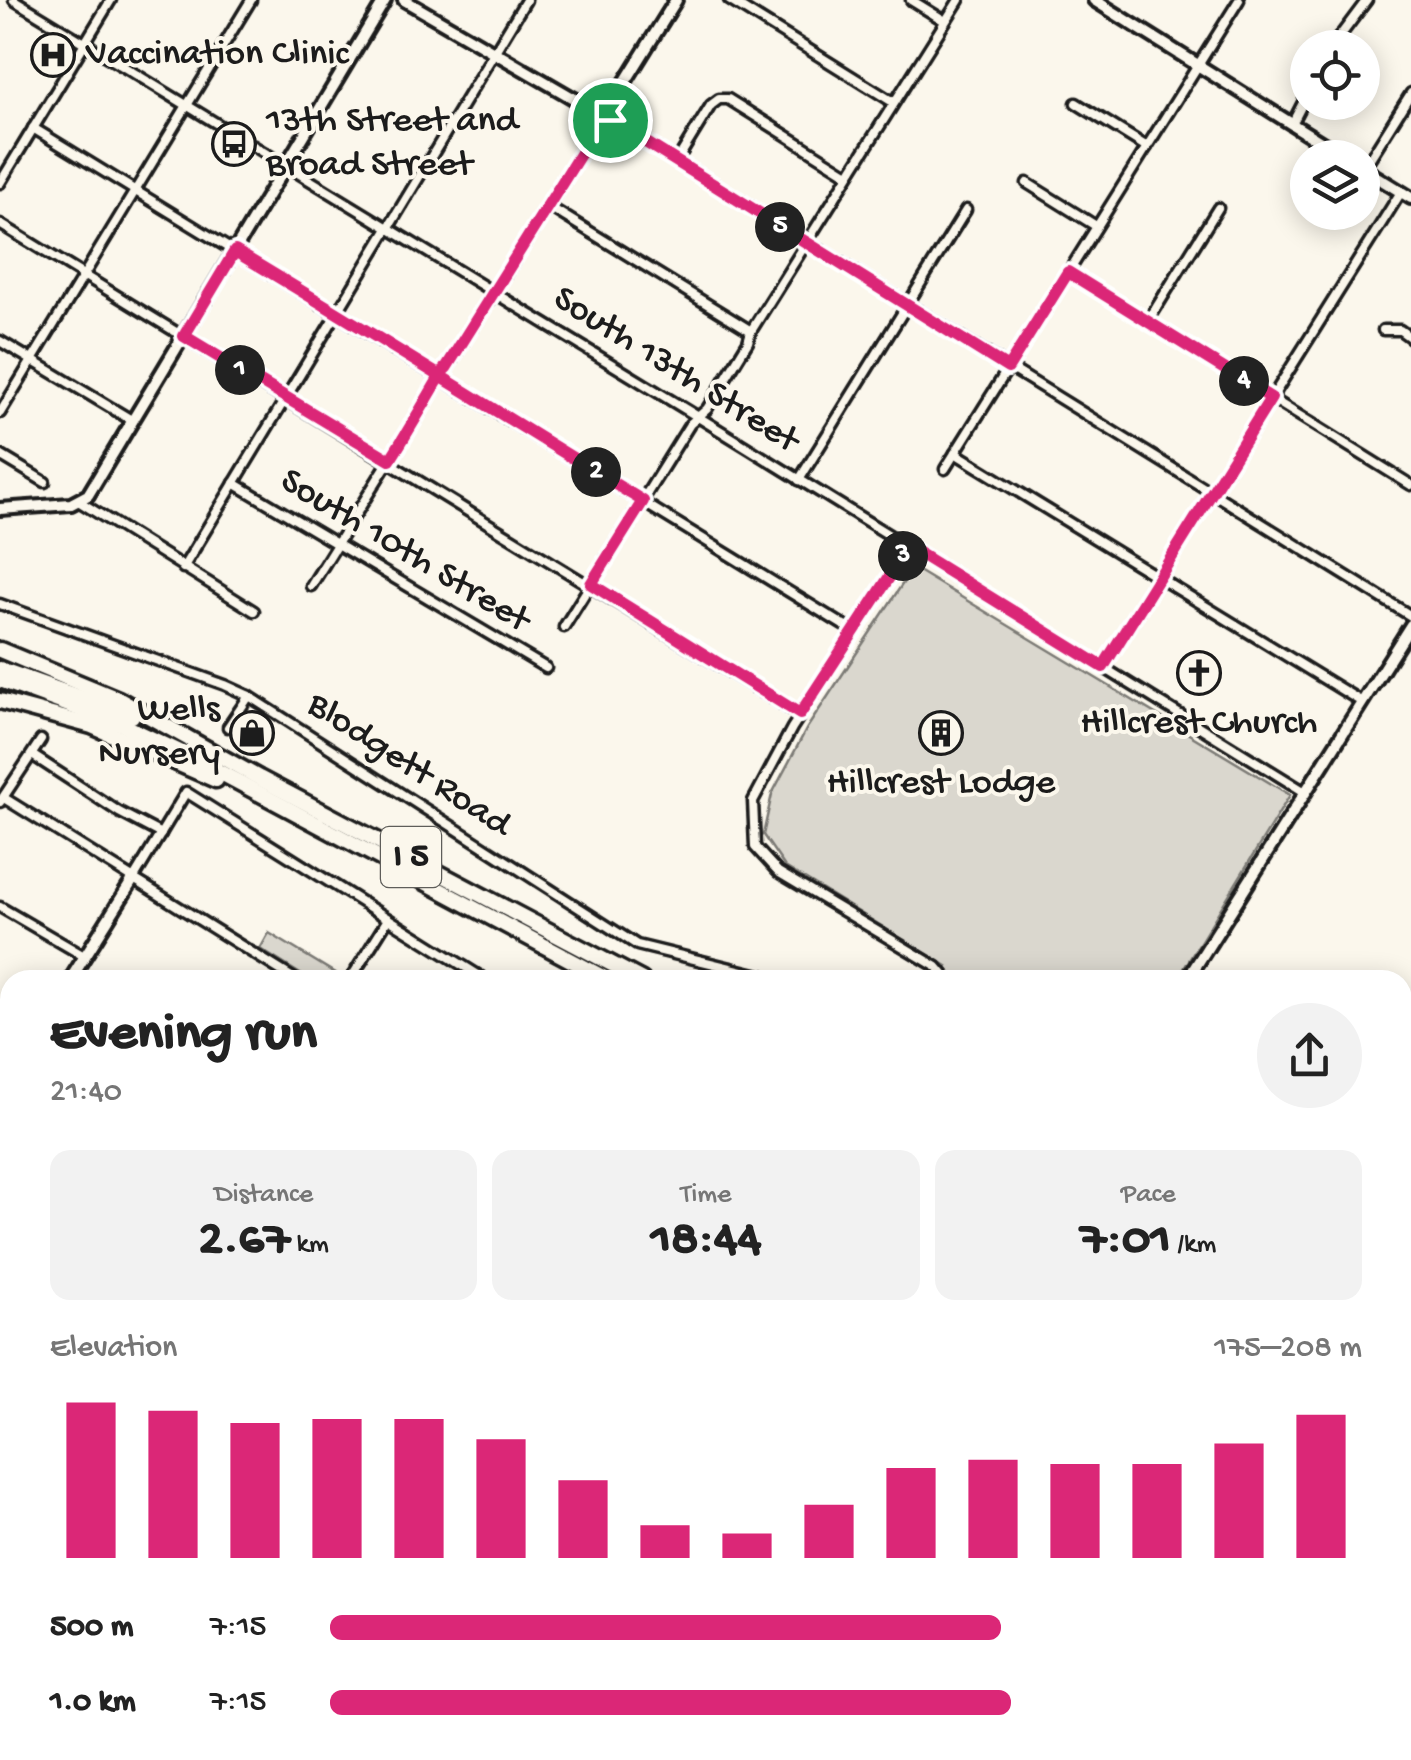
<!DOCTYPE html>
<html lang="en">
<head>
<meta charset="utf-8">
<style>
	body { margin:0; font-family:"Gochi Hand",sans-serif; background:#f2f2f2; color:#222; height:100vh; display:flex; flex-direction:column; font-size:38px; white-space:nowrap }
	* { box-sizing:border-box; margin:0 }
	p { font-size:32px; color:#767676 }
	.icon { flex:none; width:55px; height:55px; fill:none; stroke:currentColor; stroke-width:2; stroke-linecap:round; stroke-linejoin:round }
	.map { position:relative; flex:1; overflow:hidden }
	.sheet { position:absolute; left:0px; top:970px; width:1412px; height:790px; display:flex; flex-direction:column; background:#fff; border-radius:30px 30px 0 0; box-shadow:0 5px 25px #0003 }
	.sheet>* { flex:none }
	.tools { position:absolute; left:1290px; top:30px; display:grid; gap:20px }
	.tools a { display:grid; place-items:center; width:90px; height:90px; border-radius:50%; background:#fff; box-shadow:0 5px 25px #0003; font-size:50px }
	.pin { position:absolute; display:grid; place-items:center; width:85px; height:85px; color:#fff; margin:-42px; border:5px solid #fff; border-radius:50%; box-shadow:0 2px 10px #0007 }
	.km { position:absolute; width:50px; height:50px; margin:-25px; border-radius:50%; background:#222; color:#fff; font-size:28px; line-height:50px; text-align:center }
	.round { display:grid; place-items:center; flex:none; width:105px; height:105px; border-radius:52px; background:#f2f2f2 }
	.head { display:flex; align-items:center; justify-content:space-between; height:170px; padding:0 50px }
	h1 { font-size:55px; font-weight:700; line-height:75px }
	.stats { display:grid; grid-template-columns:repeat(3,1fr); gap:15px; height:170px; padding:10px 50px }
	.stats div { display:grid; align-content:center; border-radius:20px; background:#f2f2f2; text-align:center }
	.stats b { font-size:50px; font-weight:700 }
	.stats small { font-size:28px; font-weight:400 }
	.stats p { font-size:28px }
	.chart { height:280px; padding:20px 50px }
	.chart p { display:flex; justify-content:space-between }
	.chart svg { width:100%; height:180px; margin-top:10px; stroke:#db2777; stroke-width:6 }
	ul { padding:0 50px; list-style:none; font-size:32px }
	li { display:grid; grid-template-columns:160px 120px 1fr; align-items:center; height:75px }
	li i { height:25px; border-radius:12px; background:#db2777 }
	.map>svg:first-child { display:block }
	.green { fill:#dad7ce; stroke:#7b7a75; stroke-width:2.5 }
	.lines { fill:none; stroke-linecap:round; stroke-linejoin:round }
	.minor-casing { stroke:#1c1c1c; stroke-width:15 }
	.tertiary-casing { stroke:#1c1c1c; stroke-width:18 }
	.motorway-casing { stroke:#1c1c1c; stroke-width:21 }
	.minor { stroke:#fbf7ec; stroke-width:8 }
	.tertiary { stroke:#fbf7ec; stroke-width:10 }
	.motorway { stroke:#fbf7ec; stroke-width:14 }
	.rail-casing { stroke:#1c1c1c; stroke-width:6 }
	.rail { stroke:#fbf7ec; stroke-width:2.5; stroke-dasharray:8; stroke-linecap:butt }
	.route-casing { stroke:#fff; stroke-width:20 }
	.route { stroke:#db2777; stroke-width:12 }
	.labels { text-anchor:middle; dominant-baseline:central; stroke-width:8; stroke-linejoin:round; paint-order:stroke }
	.shield { fill:#fbf7ec; stroke:#5f5e5a; stroke-width:2.5 }
	.shield-label { font-size:35px; font-weight:bold; fill:#1c1c1c }
	.poi-label { font-size:38px; fill:#1c1c1c; stroke:#fbf7ec; text-anchor:start }
	.street-label { font-size:38px; fill:#1c1c1c; stroke:#fbf7ec }
</style>
</head>
<body>
<div class="map">
<svg width="1411" height="1760" viewBox="0 0 1411 1760">
	<rect width="100%" height="100%" fill="#fbf7ec"/>
	<filter id="ink" filterUnits="userSpaceOnUse"><feTurbulence type="fractalNoise" baseFrequency=".01" numOctaves="2"/><feDisplacementMap in="SourceGraphic" scale="20" xChannelSelector="R" yChannelSelector="G"/><feConvolveMatrix kernelMatrix="1 2 1 2 8 2 1 2 1" color-interpolation-filters="sRGB"/></filter>
	<g filter="url(#ink)">
		<g class="green">
			<polygon points="913,568 1290,795 1177,980 936,980 947,966 785,867 763,835 772,794 807,728"/>
			<polygon points="269,933 343,978 341,980 310,980 260,949"/>
		</g>
		<g class="lines">
			<g class="minor-casing">
				<g id="minor">
					<polyline points="14,0 695,415 1305,792"/>
					<polyline points="729,0 893,102"/>
					<polyline points="911,0 945,21"/>
					<polyline points="1331,48 1367,0"/>
					<polyline points="1076,103 1147,147"/>
					<polyline points="1292,124 1308,93"/>
					<polyline points="33,128 853,631"/>
					<polyline points="678,159 711,105 719,99 728,99 848,174"/>
					<polyline points="1364,168 1411,93"/>
					<polyline points="0,183 111,0"/>
					<polyline points="1027,183 1096,226"/>
					<polyline points="548,206 751,331"/>
					<polyline points="0,224 800,715"/>
					<polyline points="1068,272 1411,485"/>
					<polyline points="1148,321 1218,208"/>
					<polyline points="1383,330 1400,330 1411,338"/>
					<polyline points="0,341 133,421"/>
					<polyline points="0,413 251,0"/>
					<polyline points="955,453 1362,702"/>
					<polyline points="0,455 45,482"/>
					<polyline points="945,469 1239,0"/>
					<polyline points="799,480 966,210"/>
					<polyline points="234,483 546,668"/>
					<polyline points="80,502 254,611"/>
					<polyline points="909,547 792,728 753,801 755,847 778,872 937,967 948,980"/>
					<polyline points="183,568 526,0"/>
					<polyline points="311,586 604,116 1411,616"/>
					<polyline points="0,604 225,685 249,696 637,945 780,980"/>
					<polyline points="564,627 690,424 707,409 748,342 751,331 959,0"/>
					<polyline points="1103,667 1401,192"/>
					<polyline points="228,727 249,696"/>
					<polyline points="32,755 119,812 161,834"/>
					<polyline points="4,798 296,980"/>
					<polyline points="0,802 41,740"/>
					<polyline points="134,878 186,792 486,980"/>
					<polyline points="0,907 84,956"/>
					<polyline points="350,980 388,919"/>
					<polyline points="1402,1131 1411,1132"/>
					<polyline points="0,1153 10,1159"/>
					<polyline points="0,1339 10,1323"/>
					<polyline points="0,1386 10,1393"/>
					<polyline points="1402,1452 1411,1457"/>
					<polyline points="0,1504 10,1510"/>
					<polyline points="0,1621 10,1627"/>
					<polyline points="0,1738 10,1744"/>
					<polyline points="19,1750 36,1760"/>
					<polyline points="585,1750 601,1760"/>
					<polyline points="849,1750 865,1760"/>
					<polyline points="533,1760 538,1750"/>
					<polyline points="1264,1760 1270,1750"/>
				</g>
			</g>
			<g class="tertiary-casing">
				<g id="tertiary">
					<polyline points="404,0 604,116 676,0"/>
					<polyline points="1094,0 1346,158"/>
					<polyline points="1362,168 1411,198"/>
					<polyline points="0,509 71,504 88,495 385,0"/>
					<polyline points="70,980 134,878"/>
					<polyline points="1187,980 1411,625"/>
					<polyline points="0,1091 10,1075"/>
					<polyline points="0,1272 10,1278"/>
					<polyline points="1402,1340 1411,1344"/>
					<polyline points="0,1582 10,1566"/>
					<polyline points="1186,1750 1203,1760"/>
					<polyline points="715,1760 721,1750"/>
				</g>
			</g>
			<g class="motorway-casing">
				<g id="motorway">
					<polyline points="0,650 118,699 259,778 642,980"/>
					<polyline points="0,669 132,716"/>
					<polyline points="0,680 121,724 197,760 608,980"/>
					<polyline points="0,701 92,726 216,780"/>
					<polyline points="1402,1379 1411,1383"/>
					<polyline points="1402,1406 1411,1411"/>
				</g>
			</g>
			<use href="#minor" class="minor"/>
			<use href="#tertiary" class="tertiary"/>
			<use href="#motorway" class="motorway"/>
			<g class="rail-casing">
				<g id="rail">
					<polyline points="0,1013 10,1019"/>
					<polyline points="1066,1750 1081,1760"/>
				</g>
			</g>
			<use href="#rail" class="rail"/>
		</g>
	</g>
	<g class="lines" filter="url(#ink)">
		<g class="route-casing">
			<path id="route" d="M610,120L604,116L446,368H445C427,399 409,430 390,460L184,336L235,251C372,333 507,418 643,501L591,584L800,714L909,547L1103,667L1271,398L1068,272L1008,368L610,120"/>
		</g>
		<use href="#route" class="route"/>
	</g>
	<defs>
		<g id="hospital-ring" transform="scale(2.25)"><circle r="9.5" fill="#fbf7ec" stroke="#1c1c1c" stroke-width="1.5"/><path d="M-5-5h3v3.5h4V-5h3V5h-3V1.5h-4V5h-3Z" fill="#1c1c1c"/></g>
		<g id="bus-ring" transform="scale(2.25)"><circle r="9.5" fill="#fbf7ec" stroke="#1c1c1c" stroke-width="1.5"/><path d="M-5-6H5V4H4V6H2V4H-2V6H-4V4H-5ZM-3.5-4V0h7V-4ZM-3.5 1.2v1.5H-2V1.2ZM2 1.2v1.5H3.5V1.2Z" fill="#1c1c1c"/></g>
		<g id="church-ring" transform="scale(2.25)"><circle r="9.5" fill="#fbf7ec" stroke="#1c1c1c" stroke-width="1.5"/><path d="M-1.2-6h2.4v3.5h3.3v2.4h-3.3V6h-2.4V-.1h-3.3v-2.4h3.3Z" fill="#1c1c1c"/></g>
		<g id="shop-ring" transform="scale(2.25)"><circle r="9.5" fill="#fbf7ec" stroke="#1c1c1c" stroke-width="1.5"/><path d="M-5-2.5h2.3a2.7 3.5 0 0 1 5.4 0H5L5.5 6h-11ZM-1.5-2.5h3a1.5 2.3 0 0 0-3 0Z" fill="#1c1c1c"/></g>
		<g id="building-ring" transform="scale(2.25)"><circle r="9.5" fill="#fbf7ec" stroke="#1c1c1c" stroke-width="1.5"/><path d="M-4-6H4V6H1V3H-1V6H-4ZM-2.5-4.3h1.7v1.8h-1.7ZM.8-4.3h1.7v1.8H.8ZM-2.5-1h1.7V.8h-1.7ZM.8-1h1.7V.8H.8Z" fill="#1c1c1c"/></g>
	</defs>
	<g fill-rule="evenodd">
		<use href="#hospital-ring" x="53" y="55"/>
		<use href="#bus-ring" x="234" y="144"/>
		<use href="#church-ring" x="1199" y="673"/>
		<use href="#shop-ring" x="252" y="733"/>
		<use href="#building-ring" x="941" y="733"/>
	</g>
	<g class="labels">
		<rect class="shield" x="381" y="827" width="60" height="60" rx="8"/>
		<g class="shield-label">
			<text x="411" y="857">I 5</text>
		</g>
		<g class="poi-label">
			<text x="86" y="55">Vaccination Clinic</text>
			<text x="266" y="122">13th Street and<tspan x="266" dy="44">Broad Street</tspan></text>
			<text x="220" y="711" text-anchor="end">Wells<tspan x="220" dy="44">Nursery</tspan></text>
			<text x="1199" y="724" text-anchor="middle">Hillcrest Church</text>
			<text x="941" y="784" text-anchor="middle">Hillcrest Lodge</text>
		</g>
		<g class="street-label">
			<text transform="translate(675 371) rotate(32)">South 13th Street</text>
			<text transform="translate(404 552) rotate(31)">South 10th Street</text>
			<text transform="translate(408 766) rotate(33)">Blodgett Road</text>
		</g>
	</g>
</svg>
<div class="tools">
<a><svg class="icon" aria-label="locate" viewBox="0 0 24 24"><circle cx="12" cy="12" r="6"/><path d="M12 2v4M12 18v4M2 12h4M18 12h4"/></svg></a>
<a><svg class="icon" aria-label="layers" viewBox="0 0 24 24"><path d="M12 4l9 5-9 5-9-5zM3 14l9 5 9-5"/></svg></a>
</div>
<div class="pin" style="left:610px;top:120px;background:#1e9e55"><svg class="icon" aria-label="arrive" viewBox="0 0 24 24"><path d="M6 21V4h12l-3 4 3 4H6"/></svg></div>
<b class="km" style="left:240px;top:370px">1</b>
<b class="km" style="left:596px;top:472px">2</b>
<b class="km" style="left:903px;top:556px">3</b>
<b class="km" style="left:1244px;top:381px">4</b>
<b class="km" style="left:780px;top:227px">5</b>
<section class="sheet">
<div class="head"><div><h1>Evening run</h1><p>21:40</p></div><a class="round"><svg class="icon" aria-label="share" viewBox="0 0 24 24"><path d="M12 15V3M7 8l5-5 5 5M5 13v7h14v-7"/></svg></a></div>
<div class="stats">
<div><p>Distance</p><b>2.67<small> km</small></b></div>
<div><p>Time</p><b>18:44</b></div>
<div><p>Pace</p><b>7:01<small> /km</small></b></div>
</div>
<div class="chart"><p><span>Elevation</span>175–208 m</p>
<svg viewBox="0 0 160 44" preserveAspectRatio="none"><path d="M5 44V6M15 44V8M25 44V11M35 44V10M45 44V10M55 44V15M65 44V25M75 44V36M85 44V38M95 44V31M105 44V22M115 44V20M125 44V21M135 44V21M145 44V16M155 44V9"/></svg>
</div>
<ul>
<li><b>500 m</b>7:15<i style="width:65%"></i></li>
<li><b>1.0 km</b>7:15<i style="width:66%"></i></li>
</ul>
</section>
</div>
</body>
</html>
